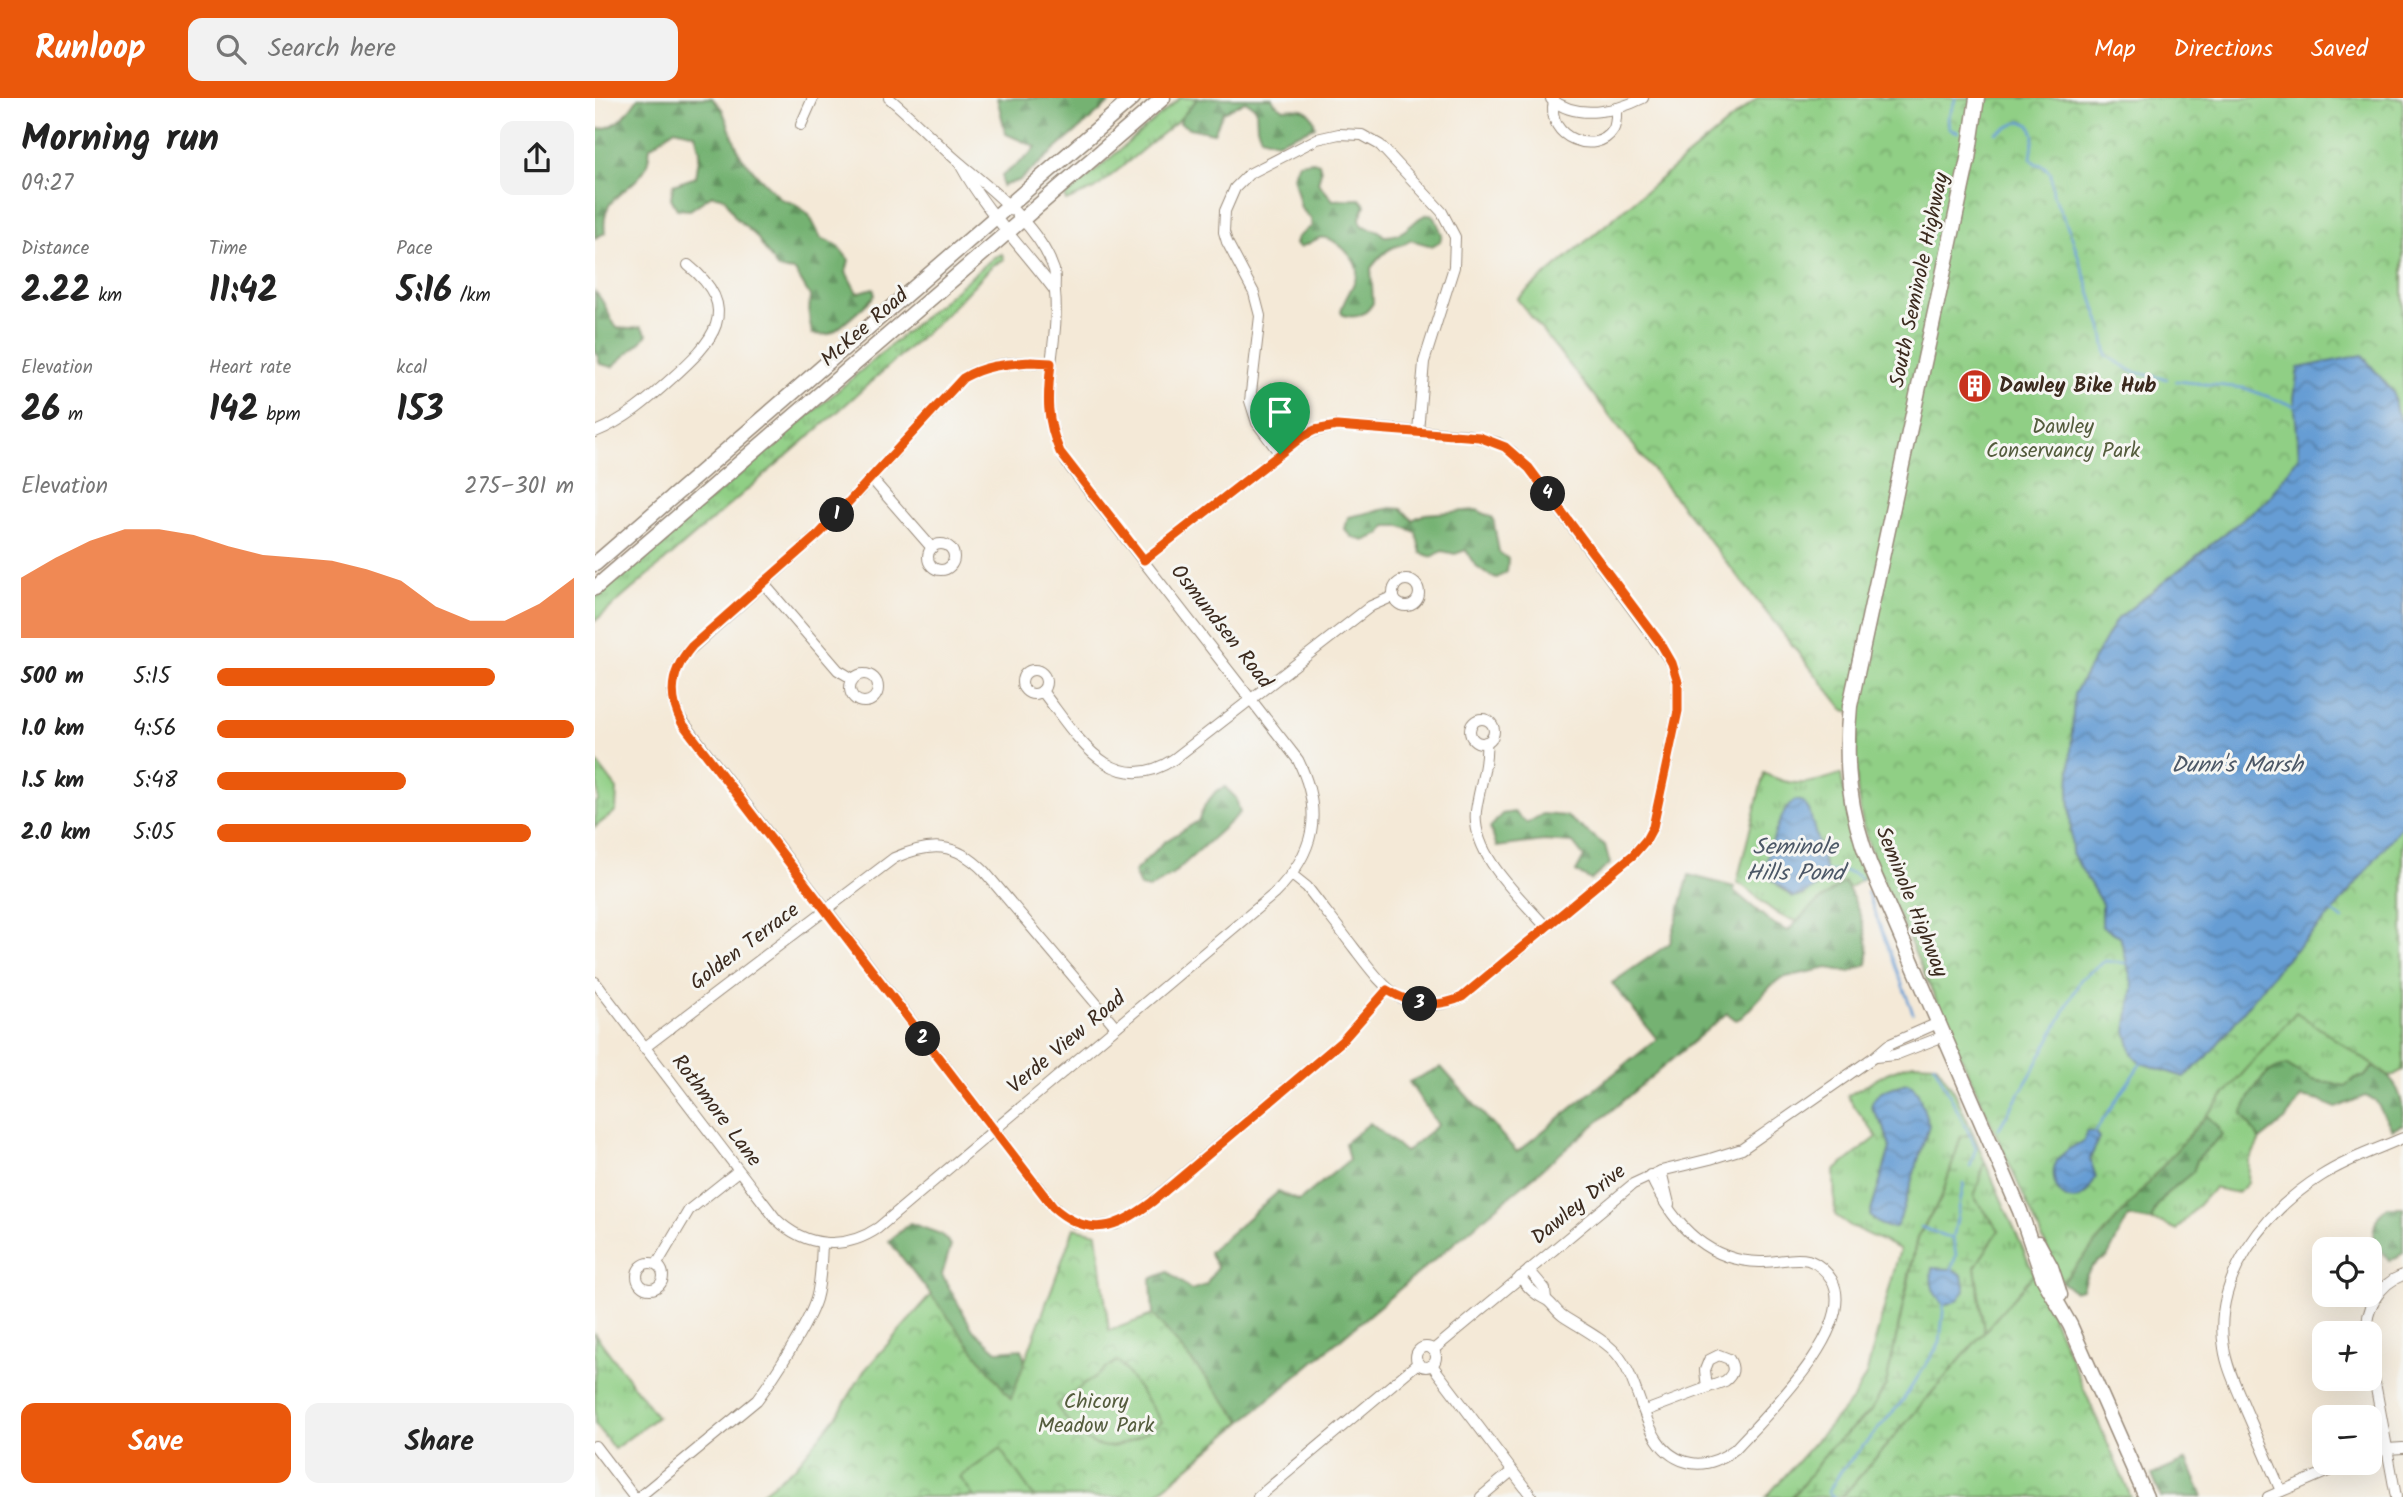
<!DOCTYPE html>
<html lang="en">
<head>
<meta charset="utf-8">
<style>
	body { margin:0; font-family:Kalam,sans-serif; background:#f2f2f2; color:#222; height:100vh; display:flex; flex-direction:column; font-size:26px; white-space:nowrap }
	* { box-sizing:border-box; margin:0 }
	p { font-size:23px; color:#767676 }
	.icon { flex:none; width:38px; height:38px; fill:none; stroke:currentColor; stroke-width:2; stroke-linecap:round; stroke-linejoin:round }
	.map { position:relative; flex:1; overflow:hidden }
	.side { display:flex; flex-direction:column; background:#fff; width:595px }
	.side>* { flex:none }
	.tools { position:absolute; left:1717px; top:1139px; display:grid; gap:14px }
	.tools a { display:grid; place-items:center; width:70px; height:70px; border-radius:14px; background:#fff; box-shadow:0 7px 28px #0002; font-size:35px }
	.pin { position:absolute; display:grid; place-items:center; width:60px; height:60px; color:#fff; margin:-72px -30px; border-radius:50% 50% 50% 0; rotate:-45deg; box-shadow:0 0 7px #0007 }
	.pin .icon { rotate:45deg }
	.km { position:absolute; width:35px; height:35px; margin:-18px; border-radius:50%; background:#222; color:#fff; font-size:19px; line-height:35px; text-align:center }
	.round { display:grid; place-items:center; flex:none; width:74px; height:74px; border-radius:14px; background:#f2f2f2 }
	.headline { display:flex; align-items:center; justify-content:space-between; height:119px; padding:0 21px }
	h1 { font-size:38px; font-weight:700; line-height:52px }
	.figures { display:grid; grid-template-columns:repeat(3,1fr); gap:10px; height:119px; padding:7px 21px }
	.figures div { display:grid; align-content:center }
	.figures b { font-size:35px; font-weight:700 }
	.figures small { font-size:19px; font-weight:400 }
	.figures p { font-size:19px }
	.chart { height:196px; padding:14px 21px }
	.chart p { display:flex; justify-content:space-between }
	.chart svg { width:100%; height:126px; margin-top:7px; fill:#ea580c; opacity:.7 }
	.action { display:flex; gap:14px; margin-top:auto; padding:14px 21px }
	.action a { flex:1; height:80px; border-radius:14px; background:#ea580c; color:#fff; font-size:28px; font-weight:700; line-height:80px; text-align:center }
	.action a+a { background:#f2f2f2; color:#222 }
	ul { padding:0 21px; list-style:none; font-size:23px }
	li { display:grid; grid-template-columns:112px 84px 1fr; align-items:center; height:52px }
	li i { height:18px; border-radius:9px; background:#ea580c }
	header { display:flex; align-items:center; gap:42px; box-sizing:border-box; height:98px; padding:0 35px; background:#ea580c; color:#fff }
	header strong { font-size:33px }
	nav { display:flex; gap:38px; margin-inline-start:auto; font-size:24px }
	.search { width:490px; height:63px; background:#f2f2f2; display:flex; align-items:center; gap:18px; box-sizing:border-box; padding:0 24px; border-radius:14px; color:#767676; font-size:26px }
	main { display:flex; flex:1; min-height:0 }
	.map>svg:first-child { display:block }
	.grass { fill:url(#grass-tufts); stroke:#667c52; stroke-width:2; fill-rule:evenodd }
	.forest { fill:url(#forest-firs); stroke:#586e48; stroke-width:2 }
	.wetland { fill:url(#wetland-marsh); stroke:#667c52; stroke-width:2 }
	.park { fill:url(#park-crowns); stroke:#667c52; stroke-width:2 }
	.pitch { fill:#90cf85; stroke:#667c52; stroke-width:2 }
	.water { fill:url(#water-waves); stroke:#506479; stroke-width:2 }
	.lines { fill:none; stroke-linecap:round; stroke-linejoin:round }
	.stream { stroke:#669dd4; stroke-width:2.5 }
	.street-casing { stroke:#988a7a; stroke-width:12 }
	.secondary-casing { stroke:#988a7a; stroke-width:17 }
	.street { stroke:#fff; stroke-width:10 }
	.secondary { stroke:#fff; stroke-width:14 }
	.route-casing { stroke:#fff; stroke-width:14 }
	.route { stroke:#ea580c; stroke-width:9 }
	.labels { text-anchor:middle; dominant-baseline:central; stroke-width:6; stroke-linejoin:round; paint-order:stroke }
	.street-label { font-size:21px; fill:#3b2a1e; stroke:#f6f6f2 }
	.poi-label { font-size:21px; font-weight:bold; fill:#3b2a1e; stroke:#f6f6f2; text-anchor:start }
	.park-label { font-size:21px; fill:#545c3d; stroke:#f6f6f2 }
	.water-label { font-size:23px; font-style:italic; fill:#4c5867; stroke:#f6f6f2 }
</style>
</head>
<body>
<header>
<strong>Runloop</strong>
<div class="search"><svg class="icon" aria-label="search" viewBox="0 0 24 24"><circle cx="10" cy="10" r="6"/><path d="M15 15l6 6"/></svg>Search here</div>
<nav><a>Map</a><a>Directions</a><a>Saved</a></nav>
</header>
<main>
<section class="side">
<div class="headline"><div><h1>Morning run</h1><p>09:27</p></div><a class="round"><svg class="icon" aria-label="share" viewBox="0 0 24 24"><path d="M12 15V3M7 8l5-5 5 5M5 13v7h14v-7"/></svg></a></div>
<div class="figures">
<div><p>Distance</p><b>2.22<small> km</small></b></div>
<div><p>Time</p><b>11:42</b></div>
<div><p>Pace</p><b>5:16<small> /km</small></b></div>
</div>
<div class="figures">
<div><p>Elevation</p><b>26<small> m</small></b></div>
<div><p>Heart rate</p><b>142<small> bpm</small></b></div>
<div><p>kcal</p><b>153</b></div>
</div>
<div class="chart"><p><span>Elevation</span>275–301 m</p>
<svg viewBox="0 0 160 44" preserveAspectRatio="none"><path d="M0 44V23L10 16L20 10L30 6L40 6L50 8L60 12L70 15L80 16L90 17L100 20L110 24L120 33L130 38L140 38L150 32L160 23V44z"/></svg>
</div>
<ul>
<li><b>500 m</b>5:15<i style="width:78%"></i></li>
<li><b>1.0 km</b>4:56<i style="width:100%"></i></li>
<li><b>1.5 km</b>5:48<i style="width:53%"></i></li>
<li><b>2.0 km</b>5:05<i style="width:88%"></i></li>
</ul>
<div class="action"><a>Save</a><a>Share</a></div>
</section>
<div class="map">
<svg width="1808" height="1399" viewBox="0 0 1808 1399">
	<defs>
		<pattern id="grass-tufts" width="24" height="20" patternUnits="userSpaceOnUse" patternTransform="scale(1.75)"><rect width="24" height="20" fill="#90cf85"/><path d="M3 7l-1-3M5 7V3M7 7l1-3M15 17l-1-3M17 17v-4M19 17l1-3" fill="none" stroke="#77a86c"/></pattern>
		<pattern id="forest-firs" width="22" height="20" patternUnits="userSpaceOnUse" patternTransform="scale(1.75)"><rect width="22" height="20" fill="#74b272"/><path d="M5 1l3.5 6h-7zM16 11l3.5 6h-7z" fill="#60915d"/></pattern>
		<pattern id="wetland-marsh" width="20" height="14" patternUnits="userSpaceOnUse" patternTransform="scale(1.75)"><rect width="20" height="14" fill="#90cf85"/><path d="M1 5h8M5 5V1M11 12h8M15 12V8" fill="none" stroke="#77a86c"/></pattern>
		<pattern id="park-crowns" width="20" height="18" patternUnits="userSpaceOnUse" patternTransform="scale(1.75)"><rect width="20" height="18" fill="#90cf85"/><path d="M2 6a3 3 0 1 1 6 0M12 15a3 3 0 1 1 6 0" fill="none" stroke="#77a86c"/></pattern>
		<pattern id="water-waves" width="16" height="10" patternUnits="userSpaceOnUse" patternTransform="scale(1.75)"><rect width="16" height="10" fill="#669dd4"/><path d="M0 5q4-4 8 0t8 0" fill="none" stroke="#5580ab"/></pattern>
	</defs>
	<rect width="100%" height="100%" fill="#f6f6f2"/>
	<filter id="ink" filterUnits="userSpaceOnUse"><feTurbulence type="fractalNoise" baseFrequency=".0143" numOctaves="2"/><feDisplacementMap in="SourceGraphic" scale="14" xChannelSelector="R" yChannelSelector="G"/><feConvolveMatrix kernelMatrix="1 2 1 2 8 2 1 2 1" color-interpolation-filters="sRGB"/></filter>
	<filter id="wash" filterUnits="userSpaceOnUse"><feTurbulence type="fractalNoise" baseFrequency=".00686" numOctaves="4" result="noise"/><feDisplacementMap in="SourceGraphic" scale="28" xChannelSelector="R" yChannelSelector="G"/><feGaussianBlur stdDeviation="1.57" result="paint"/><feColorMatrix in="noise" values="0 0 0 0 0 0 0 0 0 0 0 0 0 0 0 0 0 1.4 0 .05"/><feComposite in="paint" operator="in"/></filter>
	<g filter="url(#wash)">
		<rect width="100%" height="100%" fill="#f4e9d7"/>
		<g class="grass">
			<polygon points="585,0 603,0 586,20 500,91 471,103 470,99"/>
			<polygon points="407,156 409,162 398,167 346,221 239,317 0,523 0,500 399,159"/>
			<path d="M0,662L22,691L21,713L0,729V705L3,703C4,689 0,677 0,662Z"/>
			<path d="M1169,675C1199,691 1214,686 1246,676L1253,718L1272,779L1253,790L1249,784L1213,812L1203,823C1177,820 1163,796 1142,784ZM1223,744L1231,774L1222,788L1207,798L1192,795L1174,779Z"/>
			<polygon points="1808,759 1701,913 1779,968 1769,979 1760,980 1750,988 1717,982 1692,967 1647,1016 1665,1042 1654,1063 1653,1085 1643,1095 1619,1090 1581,1132 1568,1125 1556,1123 1561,1110 1571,1096 1597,1074 1603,1060 1627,1037 1456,1144"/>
			<path d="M1318,965L1341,966L1359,993L1378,1035L1366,1039L1346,1101L1322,1139L1291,1287L1275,1314L1235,1350L1202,1394L1196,1399H1171L1258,1301L1271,1277L1305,1151L1257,1129L1240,1117L1239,1073L1282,1039L1252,998L1292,975ZM1312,985L1278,1122L1275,1117L1295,1050L1289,1029L1276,1009L1299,989Z"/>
			<polygon points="1390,1064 1439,1176 1389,1234 1380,1169 1404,1132 1379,1099"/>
			<polygon points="0,1236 62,1319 19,1351 0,1326"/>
		</g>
		<g class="forest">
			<path d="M43,0H117L127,11L145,57L164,79L186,101L200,106L214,117L226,140L242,147L254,162L251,174L262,195L278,190L280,197C275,203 240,235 234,236C229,237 222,236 217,236L214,218L215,198L200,173L183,171L161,138L140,119L130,100L117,97L95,112L82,111L76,100L78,87L101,79L105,53L100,36L80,31L55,49C54,55 54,65 50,71C35,97 5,95 10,135L0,140V31C21,32 32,16 43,0Z"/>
			<path d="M402,0H520L425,82L407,88V78C419,67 432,62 441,49L411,36Z"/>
			<path d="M603,0H677L680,5L689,11C705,9 718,10 720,29L682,44L666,39L662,29L661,10L650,3L628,14L619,35L594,30L585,25L586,20Z"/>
			<path d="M718,63L724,65L726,73L723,85L738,102L765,101L770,107L765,120L766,127L784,133L789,138C814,139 819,117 836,116L843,126L847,137L845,143L837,148L816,142C810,147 805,146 799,149C789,153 782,162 776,170L778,205C771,217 761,221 748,217L746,214C748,200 762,187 762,173C762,160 737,136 724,140C717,143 712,147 704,149L701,145L703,139L717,128L716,121L706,110L698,78L704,65Z"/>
			<path d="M0,194C13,206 11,217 22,230L35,231L46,229L52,236L47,243L17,269L5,266L0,250Z"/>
			<path d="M796,410L807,411L817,422L830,416L882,412L898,420L904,454L913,461L912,474L902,480C884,474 879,468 871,452L860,456L847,453L837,459L826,455L821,434L806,428H791L786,436L769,443L757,439L750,431L753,419Z"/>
			<polygon points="630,689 641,700 645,715 577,777 554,791 545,789 539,774 569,744 603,723 610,707 621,693"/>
			<polygon points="919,714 932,725 948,716 971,718 1010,747 1015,766 996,782 981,774 989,759 978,745 949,743 902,749 895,730 907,716"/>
			<path d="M1094,777L1139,789V793L1177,825L1193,833L1213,812L1249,784C1262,803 1277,844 1272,866L1255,874L1233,870L1186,880L1176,888L1147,919L1141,922L1132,915L558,1399H543L550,1220L558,1217L556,1181L573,1174L596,1192L611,1187L622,1169L614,1154L683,1094L704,1103L754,1062L750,1045L775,1025L810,1054L843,1027L814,984L846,969L922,1054L1062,941L1017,885L1075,845Z"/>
			<path d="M1692,967L1717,982L1750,988L1761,980L1769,979L1779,968C1804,985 1808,996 1808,1026L1797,1031L1780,1002L1770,998L1741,1010L1725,1003L1706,999L1691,1021L1665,1042L1647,1016C1656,995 1667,970 1692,967Z"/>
			<path d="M1611,1017L1623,1028L1627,1037L1603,1060L1598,1074L1571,1096L1561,1110L1556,1123L1533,1119L1512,1160C1496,1164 1491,1176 1487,1191L1479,1193L1467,1184Z"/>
			<path d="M1792,1109H1808V1154L1802,1160L1794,1162C1791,1156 1785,1153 1782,1147C1775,1135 1780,1117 1792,1109Z"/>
			<polygon points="315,1125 346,1136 356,1147 347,1177 378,1232 402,1253 427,1251 430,1265 421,1287 428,1317 322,1213 336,1197 294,1143"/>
			<polygon points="1592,1362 1608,1399 1566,1399 1557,1377"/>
		</g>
		<polygon class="wetland" points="1378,1035 1390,1064 1379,1099 1404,1132 1380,1169 1389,1234 1247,1399 1196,1399 1202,1394 1235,1350 1275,1315 1291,1287 1323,1139 1346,1101 1366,1039"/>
		<g class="park">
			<path d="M1162,0H1808V972L1795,979L1701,914L1467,1184L1290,788C1283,770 1274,750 1269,731C1259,693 1260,654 1263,615L1249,612L922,201Z"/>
			<polygon points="479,1130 502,1135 514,1233 558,1217 647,1323 558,1399 161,1399 200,1369 243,1316 269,1273 336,1197 416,1301"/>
			<polygon points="1439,1176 1536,1399 1247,1399"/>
		</g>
		<g class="pitch">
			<path d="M522,1263L525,1265L567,1324C516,1358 498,1361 461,1307Z"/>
			<polygon points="405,1351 439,1399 379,1399 365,1379"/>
		</g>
		<g class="water">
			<polygon points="1767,257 1798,294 1801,312 1808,325 1808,726 1738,814 1688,864 1612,959 1589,979 1546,965 1537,956 1531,933 1538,889 1525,838 1507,829 1507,806 1477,755 1474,692 1479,596 1521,522 1673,401 1704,358 1699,300 1703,270"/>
			<path d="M1201,702L1208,704L1214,712L1231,774C1226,788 1213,797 1198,799L1174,779L1170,770C1175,752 1184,710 1201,702Z"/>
			<path d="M1312,985L1317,987L1323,995L1334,1027L1305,1121L1301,1129C1291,1131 1280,1125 1275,1117L1295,1050L1289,1029L1276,1009C1279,992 1297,990 1312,985Z"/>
			<path d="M1492,1033L1500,1034L1504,1040L1495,1061L1501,1079C1498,1084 1495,1090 1492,1094C1472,1117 1450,1083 1462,1063C1469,1052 1479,1048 1489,1043Z"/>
			<path d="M1337,1170L1357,1171L1367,1177L1370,1193L1362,1203L1349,1207C1337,1195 1335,1186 1337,1170Z"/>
		</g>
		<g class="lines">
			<g class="stream">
				<polyline points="1361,0 1353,20 1354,31 1363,34"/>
				<polyline points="1401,35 1426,23 1435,27 1439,37 1436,60 1440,65 1449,68 1456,75 1458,96 1476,136 1507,230 1512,258 1539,274 1572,281"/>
				<polyline points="1581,283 1649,290 1700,308"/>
				<path d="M1231,774C1244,773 1257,771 1266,781"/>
				<polyline points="1272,794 1318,915"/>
				<polyline points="1738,814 1748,822"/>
				<polyline points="1339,966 1381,1049 1375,1069"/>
				<polyline points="1403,1032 1439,971 1486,881 1510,863 1530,865"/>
				<polyline points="1500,1034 1546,965"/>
				<polyline points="1326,1129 1358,1141"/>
				<polyline points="1357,1171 1361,1157 1358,1141 1369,1085"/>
				<polyline points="1239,1399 1233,1394 1246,1373 1306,1305 1345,1245 1349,1205"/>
			</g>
		</g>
	</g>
	<g filter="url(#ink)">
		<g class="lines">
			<g class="street-casing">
				<g id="street">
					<path d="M956,1C982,22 1020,14 1048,0"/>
					<path d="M959,3C950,41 1002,58 1018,32C1022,25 1021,17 1021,10"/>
					<polyline points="206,27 218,0"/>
					<path d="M366,68C391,114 429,151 460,193"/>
					<path d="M456,265C426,263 394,264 368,280L225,435L90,556C77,576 75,594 83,617L458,1109L480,1125L499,1129L521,1126L545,1113L747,943L792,892"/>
					<path d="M0,334C30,322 53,302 76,281C117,244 149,212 93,167"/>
					<polyline points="685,356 662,325 655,303 665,218 659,195 632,144 629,134 630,113 640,90 654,76 722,41 744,36 767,37 785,47 847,114 860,139 859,169 829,264 823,333"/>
					<polyline points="276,380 337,450"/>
					<circle cx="346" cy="459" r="13"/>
					<path d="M549,462L708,338L720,333L742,328L873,337L903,345L917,354L934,370L1077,565L1083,584V613L1058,729L1051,742L1038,757L867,899C812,924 789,889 759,850C744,830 728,810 712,789L697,777"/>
					<circle cx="811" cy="495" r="13"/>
					<polyline points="169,486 243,572 258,581"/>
					<circle cx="439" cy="584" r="12"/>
					<circle cx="269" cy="590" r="14"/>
					<path d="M447,593C481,636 516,703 579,661L776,508L799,498"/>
					<circle cx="887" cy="633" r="12"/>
					<path d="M891,644C893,667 884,690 881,713C876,756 924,798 951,829"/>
					<path d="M0,884L181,1121C210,1149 249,1153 283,1130L679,796C720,755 729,715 703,662L472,365C435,308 466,255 460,194C459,187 461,179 459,172C445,129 398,93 365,65C340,44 319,21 294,0"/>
					<path d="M49,950L299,760C336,744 360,744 389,773L521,929"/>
					<polyline points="1280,959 1300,957 1349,938"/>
					<polyline points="1066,1073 1074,1106"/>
					<circle cx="55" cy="1178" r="13"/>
					<polyline points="62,1166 94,1112 143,1073"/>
					<polyline points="934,1172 950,1191 951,1201"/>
					<path d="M925,1179C930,1185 934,1191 940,1195C944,1199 949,1200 953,1203C959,1208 962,1214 968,1218C986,1230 1007,1240 1021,1255C1050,1287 1046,1356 1096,1365C1113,1368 1127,1361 1140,1351C1170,1318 1263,1230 1237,1182C1232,1174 1223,1165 1213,1162C1198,1158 1181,1165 1165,1164C1110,1163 1076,1123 1055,1077"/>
					<path d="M1772,1236C1770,1211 1784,1186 1808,1177"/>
					<circle cx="831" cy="1259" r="10"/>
					<polyline points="838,1252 1038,1086 1066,1073 1115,1061 1147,1051 1279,959 1293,947 1343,925"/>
					<polyline points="1774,1252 1801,1399"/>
					<polyline points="837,1267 937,1399"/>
					<path d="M1050,1313L1130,1283C1139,1276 1140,1270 1134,1261L1124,1257L1114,1262L1110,1272L1112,1290"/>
					<polyline points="0,1348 39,1399"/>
					<polyline points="1774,1356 1792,1351 1808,1350"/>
					<path d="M1686,1393C1674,1365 1662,1338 1650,1310C1642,1290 1632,1271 1629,1250C1617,1181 1670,1113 1726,1078C1751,1062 1780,1052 1808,1040"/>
					<path d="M44,1399L162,1302C179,1279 213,1227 221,1201C226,1184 226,1163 227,1146"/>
					<polyline points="663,1399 823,1265"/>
					<polyline points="886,1399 917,1373"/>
					<polyline points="1673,1399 1752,1365"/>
				</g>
			</g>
			<g class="secondary-casing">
				<g id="secondary">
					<path d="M1382,0L1373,61L1255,608C1249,666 1254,713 1275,767L1425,1113L1448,1180L1475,1227L1551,1399"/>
					<polyline points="0,466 538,0"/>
					<polyline points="0,490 568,0"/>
					<polyline points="1443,1145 1456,1169 1465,1197"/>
				</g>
			</g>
			<use href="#street" class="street"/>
			<use href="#secondary" class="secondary"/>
		</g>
	</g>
	<g class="lines" filter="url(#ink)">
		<g class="route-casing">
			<path id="route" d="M436,264L456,265C452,300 451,321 465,354L549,462L708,338L720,332L742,328L884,339L910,349L934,370L1066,546L1077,565L1083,584V613L1058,729L1051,742L1038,757L867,899C841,911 817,907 792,892L747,943L557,1104C523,1130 494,1141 458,1109L87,625C72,597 77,571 97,548L225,435L368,280C390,267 411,266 436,264Z"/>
		</g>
		<use href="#route" class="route"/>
	</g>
	<defs>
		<g id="building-disc" transform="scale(1.75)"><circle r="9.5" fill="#c8321e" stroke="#f6f6f2"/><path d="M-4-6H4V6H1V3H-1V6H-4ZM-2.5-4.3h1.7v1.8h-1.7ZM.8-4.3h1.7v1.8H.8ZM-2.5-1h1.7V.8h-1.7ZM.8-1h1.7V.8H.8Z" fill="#fff"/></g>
	</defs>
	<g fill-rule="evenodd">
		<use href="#building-disc" x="1380" y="288"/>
	</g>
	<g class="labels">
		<g class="street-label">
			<text transform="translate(1325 182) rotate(-78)">South Seminole Highway</text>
			<text transform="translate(270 230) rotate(-41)">McKee Road</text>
			<text transform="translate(626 529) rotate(52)">Osmundsen Road</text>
			<text transform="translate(1316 804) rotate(68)">Seminole Highway</text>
			<text transform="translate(150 849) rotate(-37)">Golden Terrace</text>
			<text transform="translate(472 945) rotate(-40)">Verde View Road</text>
			<text transform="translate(121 1013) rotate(53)">Rothmore Lane</text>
			<text transform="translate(984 1107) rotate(-39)">Dawley Drive</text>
		</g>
		<g class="poi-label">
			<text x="1404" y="288">Dawley Bike Hub</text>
		</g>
		<g class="park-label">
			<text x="1468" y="329">Dawley<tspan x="1468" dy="24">Conservancy Park</tspan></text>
			<text x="501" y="1304">Chicory<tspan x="501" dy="24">Meadow Park</tspan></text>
		</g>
		<g class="water-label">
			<text x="1642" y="668">Dunn's Marsh</text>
			<text x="1200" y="750">Seminole<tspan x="1200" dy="26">Hills Pond</tspan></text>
		</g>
	</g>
</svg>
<div class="tools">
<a><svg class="icon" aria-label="locate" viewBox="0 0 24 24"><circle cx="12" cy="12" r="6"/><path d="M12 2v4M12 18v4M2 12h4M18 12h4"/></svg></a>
<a>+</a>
<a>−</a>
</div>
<div class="pin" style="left:685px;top:356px;background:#1e9e55"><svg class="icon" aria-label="arrive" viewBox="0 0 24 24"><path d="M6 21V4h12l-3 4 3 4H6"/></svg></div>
<b class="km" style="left:242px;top:417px">1</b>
<b class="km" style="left:328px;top:941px">2</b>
<b class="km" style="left:825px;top:906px">3</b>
<b class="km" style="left:953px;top:396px">4</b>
</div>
</main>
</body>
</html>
